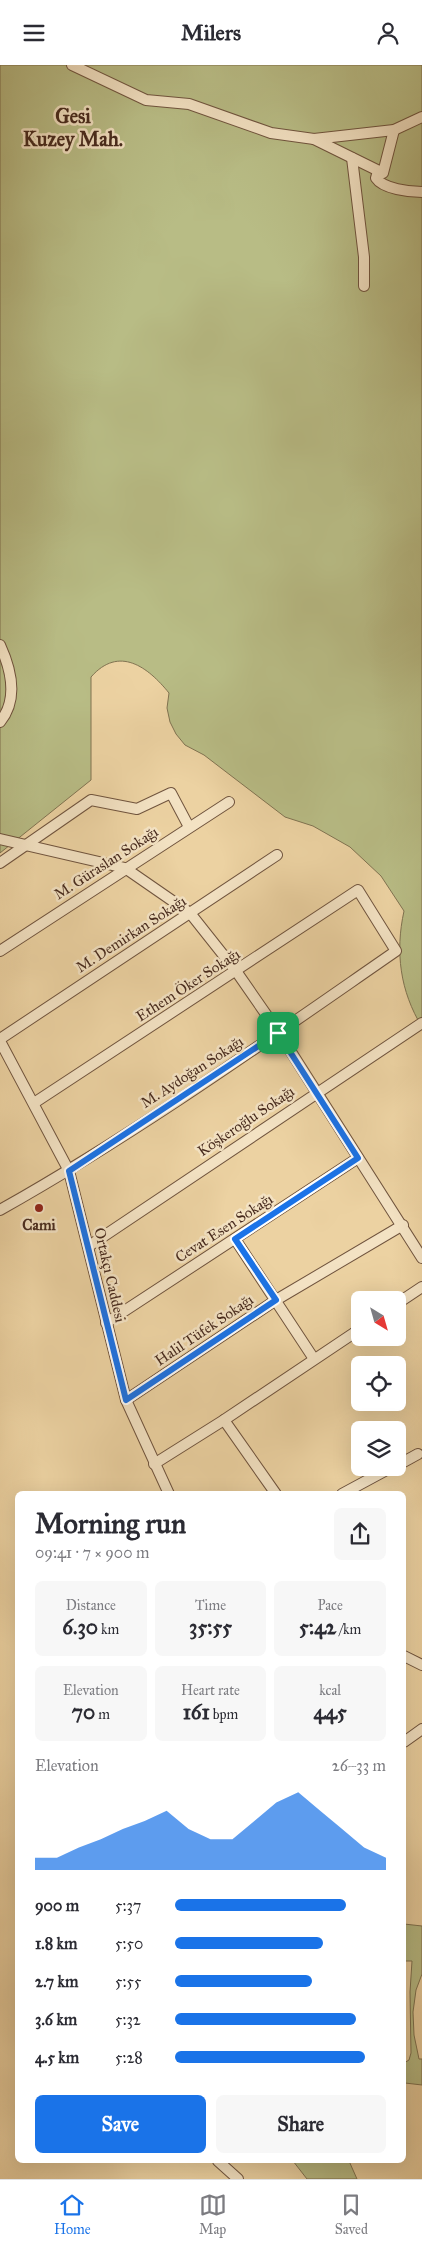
<!DOCTYPE html>
<html lang="en">
<head>
<meta charset="utf-8">
<style>
	body { margin:0; font-family:"IM FELL Great Primer",serif; background:#f7f7f7; color:#2b2b33; height:100vh; display:flex; flex-direction:column; font-size:19px; white-space:nowrap }
	* { box-sizing:border-box; margin:0 }
	p { font-size:16px; color:#7c7c81 }
	.icon { flex:none; width:28px; height:28px; fill:none; stroke:currentColor; stroke-width:2; stroke-linecap:round; stroke-linejoin:round }
	.map { position:relative; flex:1; overflow:hidden }
	.drawer { position:absolute; left:15px; top:1426px; width:391px; height:672px; display:flex; flex-direction:column; background:#fff; border-radius:8px; box-shadow:0 5px 20px #0002 }
	.drawer>* { flex:none }
	.needle { width:32px; rotate:143deg }
	.buttons { position:absolute; left:351px; top:1226px; display:grid; gap:10px }
	.buttons a { display:grid; place-items:center; width:55px; height:55px; border-radius:8px; background:#fff; box-shadow:0 5px 20px #0002; font-size:25px }
	.pin { position:absolute; display:grid; place-items:center; width:42px; height:42px; color:#fff; margin:-21px; border-radius:10px; box-shadow:0 2px 8px #0006 }
	.round { display:grid; place-items:center; flex:none; width:52px; height:52px; border-radius:8px; background:#f7f7f7 }
	.summary { display:flex; align-items:center; justify-content:space-between; height:85px; padding:0 20px }
	h1 { font-size:28px; font-weight:800; line-height:38px }
	.figures { display:grid; grid-template-columns:repeat(3,1fr); gap:8px; height:85px; padding:5px 20px }
	.figures div { display:grid; align-content:center; border-radius:8px; background:#f7f7f7; text-align:center }
	.figures b { font-size:21px; font-weight:800 }
	.figures small { font-size:14px; font-weight:400 }
	.figures p { font-size:14px }
	.chart { height:140px; padding:10px 20px }
	.chart p { display:flex; justify-content:space-between }
	.chart svg { width:100%; height:90px; margin-top:5px; fill:#1a73e8; opacity:.7 }
	.button { display:flex; gap:10px; margin-top:auto; padding:10px 20px }
	.button a { flex:1; height:58px; border-radius:8px; background:#1a73e8; color:#fff; font-size:20px; font-weight:800; line-height:58px; text-align:center }
	.button a+a { background:#f7f7f7; color:#2b2b33 }
	ul { padding:0 20px; list-style:none; font-size:16px }
	li { display:grid; grid-template-columns:80px 60px 1fr; align-items:center; height:38px }
	li i { height:12px; border-radius:6px; background:#1a73e8 }
	header { display:flex; justify-content:space-between; align-items:center; height:65px; padding:0 20px; background:#fff; font-size:22px; font-weight:800 }
	.dock { display:flex; justify-content:space-around; align-items:center; height:70px; border-top:1px solid #e1e1e2; background:#fff; font-size:14px; color:#7c7c81 }
	.dock a { display:grid; justify-items:center; gap:2px }
	.dock .current { color:#1a73e8 }
	.map>svg:first-child { display:block }
	.green { fill:#b8bc85; stroke:#807351 }
	.lines { fill:none; stroke-linecap:round; stroke-linejoin:round }
	.minor-casing { stroke:#70543e; stroke-width:12 }
	.minor { stroke:#f3e2c3; stroke-width:10 }
	.route-casing { stroke:#fff; stroke-width:10 }
	.route { stroke:#1a73e8; stroke-width:6 }
	.poi-dot { fill:#8f2418; stroke:#f3e2c3; stroke-width:2 }
	.labels { text-anchor:middle; dominant-baseline:central; stroke-width:5; stroke-linejoin:round; paint-order:stroke }
	.street-label { font-size:15px; fill:#472a1d; stroke:#f3e2c3 }
	.poi-label { font-size:15px; font-weight:bold; fill:#472a1d; stroke:#f3e2c3 }
	.district-label { font-size:20px; font-weight:bold; fill:#472a1d; stroke:#f3e2c3 }
</style>
</head>
<body>
<header><svg class="icon" aria-label="menu" viewBox="0 0 24 24"><path d="M4 6h16M4 12h16M4 18h16"/></svg>Milers<svg class="icon" aria-label="person" viewBox="0 0 24 24"><circle cx="12" cy="8" r="4"/><path d="M4 21q1-7 8-7t8 7"/></svg></header>
<div class="map">
<svg width="422" height="2114" viewBox="0 0 422 2114">
	<rect width="100%" height="100%" fill="#ecd2a2"/>
	<filter id="stains"><feTurbulence type="fractalNoise" baseFrequency=".004" numOctaves="4"/><feColorMatrix values="0 0 0 0 .2 0 0 0 0 .09 0 0 0 0 .02 0 0 0 .5 -.17"/></filter>
	<radialGradient id="worn" r=".72"><stop offset=".6" stop-color="#630" stop-opacity="0"/><stop offset="1" stop-color="#630" stop-opacity=".3"/></radialGradient>
	<g class="green">
		<path d="M0,0H422V962C400,926 395,887 404,846L381,811L350,782L313,761L285,752L204,690L185,680L176,669L170,657L167,643L169,628C148,602 119,580 91,612V715L0,788Z"/>
		<polygon points="404,1859 422,1861 422,1909 416,1925 413,1947 414,1970 419,1994 422,1994 422,2020 405,2018 404,1998 409,1995 411,1988 410,1927 412,1896 404,1896"/>
		<polygon points="293,2096 349,2096 357,2114 307,2114"/>
	</g>
	<g class="lines">
		<g class="minor-casing">
			<g id="minor">
				<polyline points="72,0 146,35 189,39 271,68 314,74 394,65 422,52"/>
				<polyline points="314,74 383,108 394,65"/>
				<polyline points="352,93 364,192 364,221"/>
				<path d="M378,106L376,113C383,124 410,127 422,127"/>
				<path d="M0,580C11,604 19,634 0,657"/>
				<polyline points="0,774 125,803 190,848 236,906 279,968 422,1193"/>
				<polyline points="0,798 91,735 137,744 171,728 189,762"/>
				<polyline points="0,886 229,737"/>
				<polyline points="0,974 277,790"/>
				<polyline points="0,976 69,1106 126,1335 169,1429"/>
				<path d="M0,1145C137,1068 266,976 396,886L358,825L34,1038"/>
				<polyline points="235,1174 314,1294"/>
				<polyline points="89,1181 422,958"/>
				<polyline points="398,1238 422,1222"/>
				<polyline points="106,1258 358,1093"/>
				<polyline points="126,1335 276,1235 403,1160"/>
				<polyline points="224,1355 276,1429"/>
				<polyline points="154,1399 224,1355 360,1264"/>
				<polyline points="398,1400 418,1389"/>
				<polyline points="342,1429 392,1402"/>
				<polyline points="404,1591 422,1600"/>
				<polyline points="404,1677 422,1664"/>
				<polyline points="218,2096 238,2114"/>
			</g>
		</g>
		<use href="#minor" class="minor"/>
	</g>
	<g class="lines">
		<g class="route-casing">
			<polygon id="route" points="278,968 358,1093 235,1174 276,1235 126,1335 69,1106"/>
		</g>
		<use href="#route" class="route"/>
	</g>
	<circle class="poi-dot" cx="39" cy="1143" r="5"/>
	<g class="labels">
		<g class="street-label">
			<text transform="translate(106 798) rotate(-33)">M. Güraslan Sokağı</text>
			<text transform="translate(131 869) rotate(-33)">M. Demirkan Sokağı</text>
			<text transform="translate(188 920) rotate(-33)">Ethem Öker Sokağı</text>
			<text transform="translate(192 1007) rotate(-33)">M. Aydoğan Sokağı</text>
			<text transform="translate(246 1056) rotate(-34)">Köşkeroğlu Sokağı</text>
			<text transform="translate(224 1163) rotate(-33)">Cevat Esen Sokağı</text>
			<text transform="translate(110 1210) rotate(77)">Ortakçı Caddesi</text>
			<text transform="translate(204 1265) rotate(-34)">Halil Tüfek Sokağı</text>
		</g>
		<g class="poi-label">
			<text x="39" y="1160">Cami</text>
		</g>
		<g class="district-label">
			<text x="73" y="51">Gesi<tspan x="73" dy="23">Kuzey Mah.</tspan></text>
		</g>
	</g>
	<rect width="100%" height="100%" filter="url(#stains)"/>
	<rect width="100%" height="100%" fill="url(#worn)"/>
</svg>
<div class="buttons">
<a><svg class="needle" viewBox="-14 -14 28 28"><path d="M0-13l5 13h-10z" fill="#e53935"/><path d="M0 13l5-13h-10z" fill="#7c7c81"/></svg></a>
<a><svg class="icon" aria-label="locate" viewBox="0 0 24 24"><circle cx="12" cy="12" r="6"/><path d="M12 2v4M12 18v4M2 12h4M18 12h4"/></svg></a>
<a><svg class="icon" aria-label="layers" viewBox="0 0 24 24"><path d="M12 4l9 5-9 5-9-5zM3 14l9 5 9-5"/></svg></a>
</div>
<div class="pin" style="left:278px;top:968px;background:#1e9e55"><svg class="icon" aria-label="arrive" viewBox="0 0 24 24"><path d="M6 21V4h12l-3 4 3 4H6"/></svg></div>
<section class="drawer">
<div class="summary"><div><h1>Morning run</h1><p>09:41 · 7 × 900 m</p></div><a class="round"><svg class="icon" aria-label="share" viewBox="0 0 24 24"><path d="M12 15V3M7 8l5-5 5 5M5 13v7h14v-7"/></svg></a></div>
<div class="figures">
<div><p>Distance</p><b>6.30<small> km</small></b></div>
<div><p>Time</p><b>35:55</b></div>
<div><p>Pace</p><b>5:42<small> /km</small></b></div>
</div>
<div class="figures">
<div><p>Elevation</p><b>70<small> m</small></b></div>
<div><p>Heart rate</p><b>161<small> bpm</small></b></div>
<div><p>kcal</p><b>445</b></div>
</div>
<div class="chart"><p><span>Elevation</span>26–33 m</p>
<svg viewBox="0 0 160 44" preserveAspectRatio="none"><path d="M0 44V38L10 38L20 33L30 29L40 24L50 20L60 15L70 24L80 29L90 29L100 20L110 11L120 6L130 15L140 24L150 33L160 38V44z"/></svg>
</div>
<ul>
<li><b>900 m</b>5:37<i style="width:81%"></i></li>
<li><b>1.8 km</b>5:50<i style="width:70%"></i></li>
<li><b>2.7 km</b>5:55<i style="width:65%"></i></li>
<li><b>3.6 km</b>5:32<i style="width:86%"></i></li>
<li><b>4.5 km</b>5:28<i style="width:90%"></i></li>
</ul>
<div class="button"><a>Save</a><a>Share</a></div>
</section>
</div>
<nav class="dock">
<a class="current"><svg class="icon" aria-label="home" viewBox="0 0 24 24"><path d="M3 11l9-7 9 7M6 9v11h12V9"/></svg>Home</a>
<a><svg class="icon" aria-label="map" viewBox="0 0 24 24"><path d="M3 6l6-2 6 2 6-2v14l-6 2-6-2-6 2zM9 4v14M15 6v14"/></svg>Map</a>
<a><svg class="icon" aria-label="saved" viewBox="0 0 24 24"><path d="M7 4h10v16l-5-4-5 4z"/></svg>Saved</a>
</nav>
</body>
</html>
